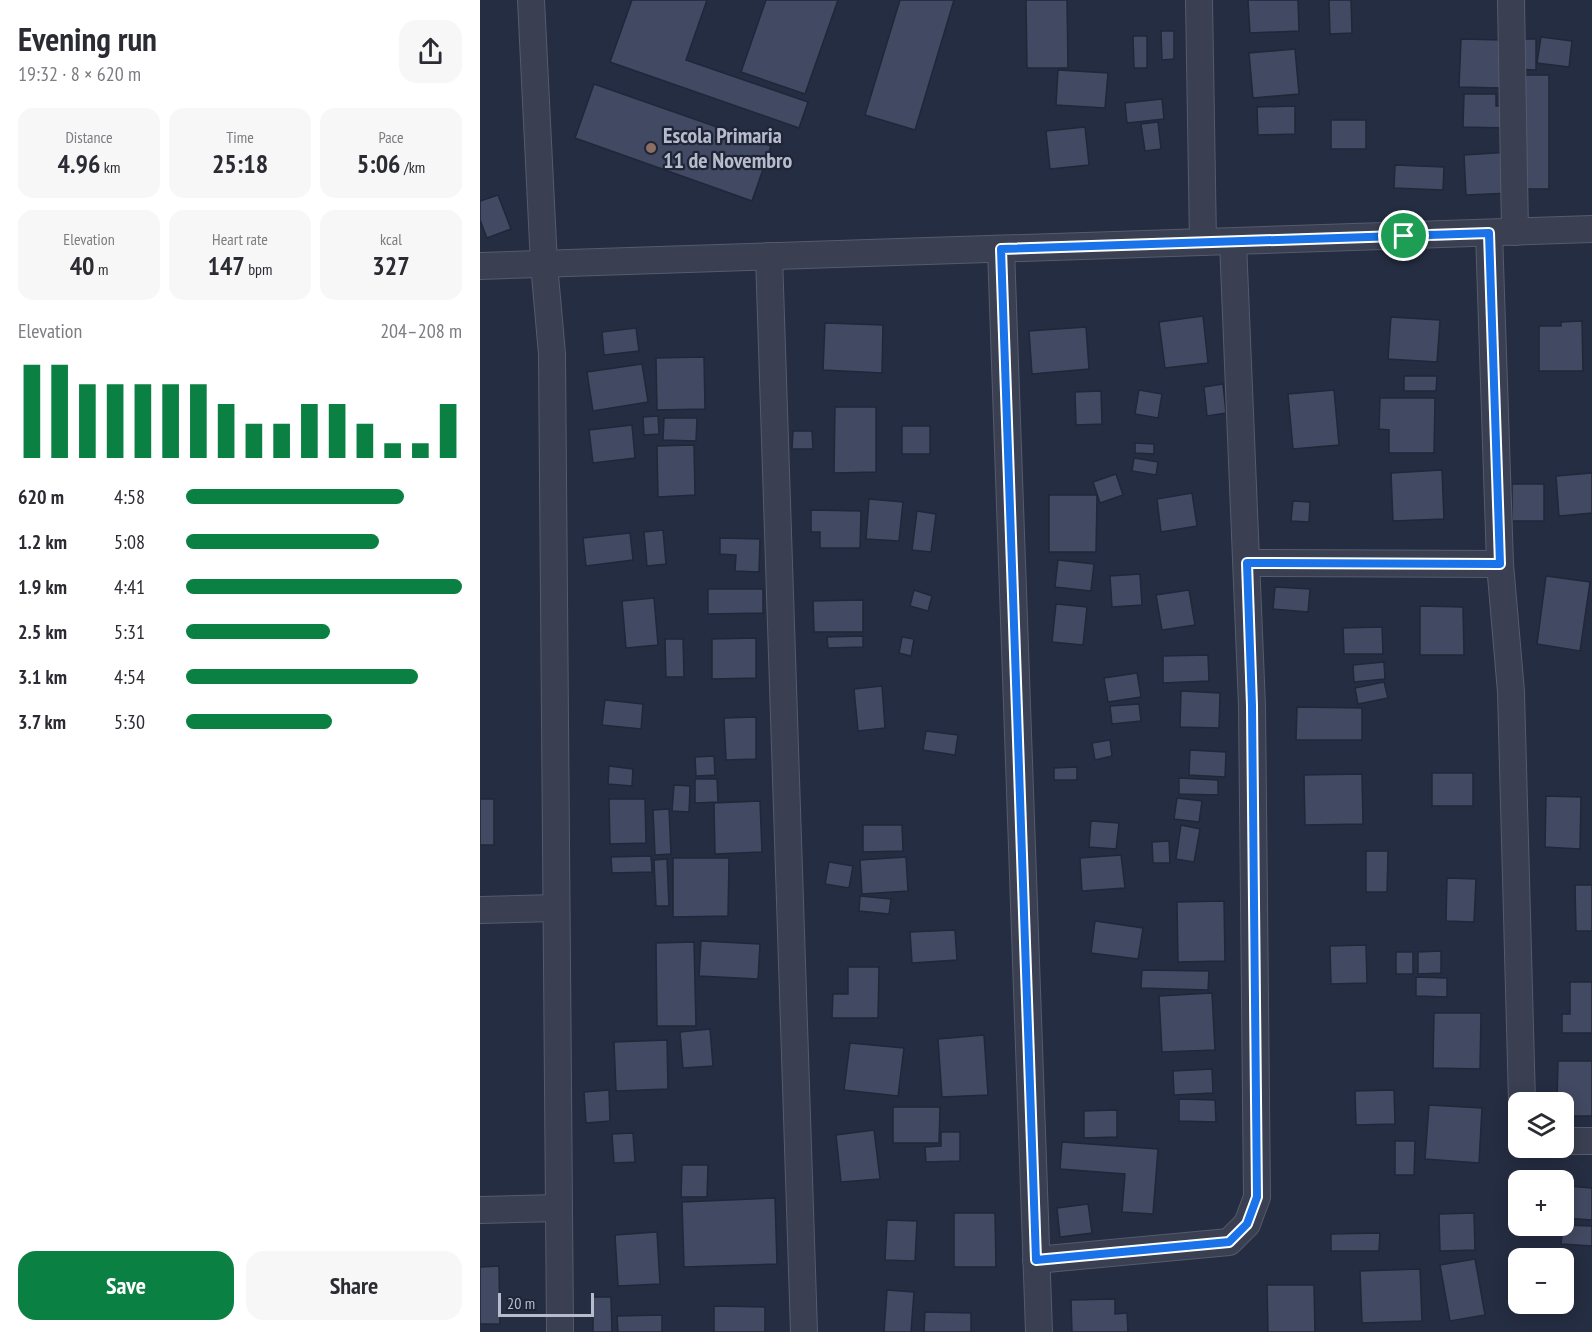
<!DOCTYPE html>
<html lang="en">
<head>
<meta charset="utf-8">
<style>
	body { margin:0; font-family:"PT Sans Narrow",sans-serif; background:#f7f7f7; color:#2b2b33; height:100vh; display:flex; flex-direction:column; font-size:22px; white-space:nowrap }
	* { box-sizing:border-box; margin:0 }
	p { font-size:20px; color:#7c7c81 }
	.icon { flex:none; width:33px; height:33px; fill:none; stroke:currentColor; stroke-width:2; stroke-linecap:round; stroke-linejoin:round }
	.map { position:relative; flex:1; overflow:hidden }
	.details { display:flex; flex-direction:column; background:#fff; width:480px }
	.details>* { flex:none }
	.controls { position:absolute; left:1028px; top:1092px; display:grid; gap:12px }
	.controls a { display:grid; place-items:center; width:66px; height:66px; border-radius:12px; background:#fff; box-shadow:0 3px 15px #0003; font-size:30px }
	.scale { position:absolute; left:18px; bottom:15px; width:96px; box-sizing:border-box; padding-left:6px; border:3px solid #b7bbcb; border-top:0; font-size:16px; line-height:21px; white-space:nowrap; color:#b7bbcb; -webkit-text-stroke:4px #1e2537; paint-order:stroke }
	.pin { position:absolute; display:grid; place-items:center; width:51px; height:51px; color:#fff; margin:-26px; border:3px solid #fff; border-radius:50%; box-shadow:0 2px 6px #0007 }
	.round { display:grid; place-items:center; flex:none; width:63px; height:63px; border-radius:18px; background:#f7f7f7 }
	.head { display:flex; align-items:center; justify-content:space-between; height:102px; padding:0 18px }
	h1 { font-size:33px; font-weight:700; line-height:45px }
	.stats { display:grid; grid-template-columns:repeat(3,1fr); gap:9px; height:102px; padding:6px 18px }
	.stats div { display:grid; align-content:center; border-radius:15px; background:#f7f7f7; text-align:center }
	.stats b { font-size:26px; font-weight:700 }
	.stats small { font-size:16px; font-weight:400 }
	.stats p { font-size:16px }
	.chart { height:168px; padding:12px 18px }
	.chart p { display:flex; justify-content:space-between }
	.chart svg { width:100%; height:108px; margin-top:6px; stroke:#0b8043; stroke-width:6 }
	.action { display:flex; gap:12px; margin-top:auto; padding:12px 18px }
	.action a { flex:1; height:69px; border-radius:18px; background:#0b8043; color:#fff; font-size:24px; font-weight:700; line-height:69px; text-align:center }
	.action a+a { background:#f7f7f7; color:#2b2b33 }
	ul { padding:0 18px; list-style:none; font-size:20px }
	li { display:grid; grid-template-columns:96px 72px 1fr; align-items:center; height:45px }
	li i { height:15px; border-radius:8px; background:#0b8043 }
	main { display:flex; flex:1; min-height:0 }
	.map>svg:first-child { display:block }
	.building { fill:#424962; stroke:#202739; stroke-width:1.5 }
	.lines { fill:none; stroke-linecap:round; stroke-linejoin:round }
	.minor-casing { stroke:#555b6c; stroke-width:28 }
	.minor { stroke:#3a4051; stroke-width:26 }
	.route-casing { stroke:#fff; stroke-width:12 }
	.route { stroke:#1a73e8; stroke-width:8 }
	.education-dot { fill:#8d6e63; stroke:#1e2537; stroke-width:2 }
	.labels { text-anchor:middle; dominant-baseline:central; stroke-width:4.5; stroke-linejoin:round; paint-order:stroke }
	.poi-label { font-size:22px; font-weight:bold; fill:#b7bbcb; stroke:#1e2537; text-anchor:start }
</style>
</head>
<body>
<main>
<section class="details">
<div class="head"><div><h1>Evening run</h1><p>19:32 · 8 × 620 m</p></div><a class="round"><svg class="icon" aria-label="share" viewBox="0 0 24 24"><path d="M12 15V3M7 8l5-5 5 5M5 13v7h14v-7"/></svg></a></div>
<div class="stats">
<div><p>Distance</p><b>4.96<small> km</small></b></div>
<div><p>Time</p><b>25:18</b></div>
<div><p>Pace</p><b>5:06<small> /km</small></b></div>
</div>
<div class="stats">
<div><p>Elevation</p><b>40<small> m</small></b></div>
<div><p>Heart rate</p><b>147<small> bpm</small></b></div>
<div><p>kcal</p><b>327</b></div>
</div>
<div class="chart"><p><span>Elevation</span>204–208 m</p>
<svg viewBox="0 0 160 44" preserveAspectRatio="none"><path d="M5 44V6M15 44V6M25 44V14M35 44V14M45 44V14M55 44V14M65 44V14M75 44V22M85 44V30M95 44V30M105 44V22M115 44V22M125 44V30M135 44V38M145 44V38M155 44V22"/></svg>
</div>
<ul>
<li><b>620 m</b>4:58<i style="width:79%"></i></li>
<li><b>1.2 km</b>5:08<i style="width:70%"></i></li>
<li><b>1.9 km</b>4:41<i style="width:100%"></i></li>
<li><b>2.5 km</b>5:31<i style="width:52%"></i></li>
<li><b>3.1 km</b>4:54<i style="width:84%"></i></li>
<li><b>3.7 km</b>5:30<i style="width:53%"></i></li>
</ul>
<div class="action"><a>Save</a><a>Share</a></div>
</section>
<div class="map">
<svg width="1112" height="1332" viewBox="0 0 1112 1332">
	<rect width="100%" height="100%" fill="#252d42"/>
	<g class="building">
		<polygon points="152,0 227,0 206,60 328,102 319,128 130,62"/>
		<polygon points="286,0 358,0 325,94 261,72"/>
		<polygon points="420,0 474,0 435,130 385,115"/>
		<polygon points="546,0 587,0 588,68 547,68"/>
		<polygon points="768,0 818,0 819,31 770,33"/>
		<polygon points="849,0 871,0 872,33 850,34"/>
		<polygon points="681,31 694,31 694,59 682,60"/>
		<polygon points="653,36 667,36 667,68 654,68"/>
		<polygon points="1061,37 1092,41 1089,67 1057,63"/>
		<polygon points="981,39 1023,40 1020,88 979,87"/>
		<polygon points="1035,39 1056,39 1056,70 1034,69"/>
		<polygon points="815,49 819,94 773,98 769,53"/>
		<polygon points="578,70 628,73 625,108 576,105"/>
		<rect x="1036" y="75" width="33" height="114"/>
		<polygon points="114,84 291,146 272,201 95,138"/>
		<polygon points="984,94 1016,94 1016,106 1028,106 1028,128 983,127"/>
		<polygon points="682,99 684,119 647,123 645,103"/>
		<polygon points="815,106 815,134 778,135 777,107"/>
		<rect x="851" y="120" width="35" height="29"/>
		<polygon points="678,122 681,149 665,151 661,124"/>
		<polygon points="605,127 609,165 570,169 566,131"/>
		<polygon points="1030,152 1032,193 986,195 984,155"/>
		<polygon points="915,165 964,167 963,190 914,188"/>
		<polygon points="18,195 31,229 7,238 0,220 0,201"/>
		<polygon points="723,316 728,363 685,368 679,322"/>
		<polygon points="911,317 960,320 957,362 908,359"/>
		<polygon points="1102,321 1103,371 1059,371 1059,326 1081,326 1081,322"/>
		<polygon points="345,323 403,325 402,373 343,370"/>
		<polygon points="606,327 609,369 552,374 549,331"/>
		<polygon points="156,328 159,351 124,355 122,332"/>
		<polygon points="224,357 225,409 177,410 176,358"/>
		<polygon points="162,364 168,402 113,411 107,372"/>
		<polygon points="924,376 957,376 956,391 924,391"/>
		<polygon points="743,384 746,413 727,416 724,387"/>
		<polygon points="659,390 682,394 678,418 655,414"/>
		<polygon points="854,390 859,445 813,449 808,394"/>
		<polygon points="621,391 622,424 596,425 595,392"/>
		<polygon points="900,398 955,398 954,453 909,453 909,430 899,429"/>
		<polygon points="355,407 396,407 396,472 354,473"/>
		<polygon points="178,416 179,434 164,435 163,417"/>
		<polygon points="184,418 217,418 216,441 183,440"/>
		<polygon points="152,425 155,458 113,463 109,430"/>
		<rect x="422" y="426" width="28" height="28"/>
		<polygon points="313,431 332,431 333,449 312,449"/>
		<polygon points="655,443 674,444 674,454 655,453"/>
		<polygon points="214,445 215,495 178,497 177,446"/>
		<polygon points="654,458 678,462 676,475 652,471"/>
		<polygon points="962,470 964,519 913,521 911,473"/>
		<polygon points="1112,473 1112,513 1079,516 1076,476"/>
		<polygon points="636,474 643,495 620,503 613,482"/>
		<rect x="1032" y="484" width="32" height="37"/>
		<polygon points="712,493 717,526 681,532 677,499"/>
		<polygon points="569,495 617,495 616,552 569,552"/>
		<polygon points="389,499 423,502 419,541 386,539"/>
		<polygon points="813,501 830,502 829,522 811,521"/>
		<polygon points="331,510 381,511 380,548 340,548 340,532 331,532"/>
		<polygon points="437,511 456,514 451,552 432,550"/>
		<polygon points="183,530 186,564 167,566 164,532"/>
		<polygon points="150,533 153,560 106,566 103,538"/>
		<polygon points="240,538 280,539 279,572 255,571 256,555 240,554"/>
		<polygon points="578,560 614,564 611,591 575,587"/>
		<polygon points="660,574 662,605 632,607 630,576"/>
		<polygon points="1066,576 1110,582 1100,651 1057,644"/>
		<polygon points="795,587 830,589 828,612 793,609"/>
		<polygon points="228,589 283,589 283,613 228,614"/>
		<polygon points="434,590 452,596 448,611 430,606"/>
		<polygon points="709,590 715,625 682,630 676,595"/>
		<polygon points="174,598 178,645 146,648 142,601"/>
		<polygon points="383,600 383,632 334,632 333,601"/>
		<polygon points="576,604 607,607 603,645 572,642"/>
		<polygon points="940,606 983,607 984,655 940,655"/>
		<polygon points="902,627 903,654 864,654 863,628"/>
		<polygon points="383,636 383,647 348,648 347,637"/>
		<polygon points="422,637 434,639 431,656 419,653"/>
		<polygon points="276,638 276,678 232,679 232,639"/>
		<polygon points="185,639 203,639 204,677 186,677"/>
		<polygon points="728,655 729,681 683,683 683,656"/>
		<polygon points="904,662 905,679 874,682 873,665"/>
		<polygon points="657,673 661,697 628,702 624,678"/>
		<polygon points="904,682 908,698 878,704 875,688"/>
		<polygon points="402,686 405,728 378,731 374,689"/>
		<polygon points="701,691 740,693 739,728 700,727"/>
		<polygon points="125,700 163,704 161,729 122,725"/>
		<polygon points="659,704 661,721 632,724 630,706"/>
		<polygon points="817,707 882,708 882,740 816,740"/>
		<polygon points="276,717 276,759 246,760 244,718"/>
		<polygon points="446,731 478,735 475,755 443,750"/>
		<polygon points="630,740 632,756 615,760 612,743"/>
		<polygon points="710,750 746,752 745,777 709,775"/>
		<polygon points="234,756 235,775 216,776 215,757"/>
		<polygon points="129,766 153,769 152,786 128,784"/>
		<polygon points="597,767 597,780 574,780 574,768"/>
		<rect x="952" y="773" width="41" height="33"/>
		<polygon points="882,774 883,824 825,825 824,775"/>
		<polygon points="699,778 738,780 738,795 699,794"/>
		<polygon points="215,779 237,779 238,802 215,803"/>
		<polygon points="194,785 210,786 209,812 192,811"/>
		<polygon points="1066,796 1101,797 1100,849 1065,847"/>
		<polygon points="697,798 722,801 719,822 694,819"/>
		<rect x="0" y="799" width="14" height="46"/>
		<polygon points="129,799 165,799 166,843 130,844"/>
		<polygon points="280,801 282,852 235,854 234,803"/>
		<polygon points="189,809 191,854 175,855 173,810"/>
		<polygon points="611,821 639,823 636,849 609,847"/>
		<polygon points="383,825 422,825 423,851 383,852"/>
		<polygon points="701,825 720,829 714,862 696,859"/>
		<polygon points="689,841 690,863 673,863 672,842"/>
		<polygon points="886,851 908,851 907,892 886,892"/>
		<polygon points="641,855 645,888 602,891 600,858"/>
		<polygon points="171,856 172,872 132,873 131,857"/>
		<polygon points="426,857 428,891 382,894 380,860"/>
		<polygon points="193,858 249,858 248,916 193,917"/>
		<polygon points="187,859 189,906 176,906 174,860"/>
		<polygon points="349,862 373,866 369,888 345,884"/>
		<polygon points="967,878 996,879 994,922 966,921"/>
		<polygon points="1095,885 1112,885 1112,931 1096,931"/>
		<polygon points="380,896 411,899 409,914 379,911"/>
		<polygon points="744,901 745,961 698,962 697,902"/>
		<polygon points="615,921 663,928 658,959 611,953"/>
		<polygon points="475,930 477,960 432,963 430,932"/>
		<polygon points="221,941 280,944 278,979 219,976"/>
		<polygon points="214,942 216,1026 177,1026 176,943"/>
		<polygon points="886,945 887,983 851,984 850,946"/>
		<polygon points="961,951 961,973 938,974 938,952"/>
		<rect x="916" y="952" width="17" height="22"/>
		<polygon points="368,967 399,967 398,1018 352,1018 353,994 368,994"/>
		<polygon points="662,970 729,971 728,990 661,988"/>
		<polygon points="936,977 967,978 967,997 936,996"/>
		<polygon points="1090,982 1112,982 1112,1033 1082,1033 1082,1014 1090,1014"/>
		<polygon points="732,993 735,1050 682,1052 679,996"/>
		<polygon points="954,1013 1001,1013 1000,1069 953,1068"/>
		<polygon points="230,1029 233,1066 203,1068 200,1032"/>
		<polygon points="504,1035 508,1095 462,1097 458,1039"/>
		<polygon points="187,1040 188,1089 136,1091 134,1042"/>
		<polygon points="370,1043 424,1048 418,1096 364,1090"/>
		<polygon points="1078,1061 1112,1061 1112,1116 1083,1116 1083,1102 1077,1102"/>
		<polygon points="732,1069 733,1093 694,1095 693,1071"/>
		<polygon points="129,1090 130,1121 106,1123 104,1092"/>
		<polygon points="914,1090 915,1124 876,1125 875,1091"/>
		<polygon points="699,1099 735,1100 736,1122 699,1121"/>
		<polygon points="949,1105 1002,1108 999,1163 945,1159"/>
		<polygon points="413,1107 460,1107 459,1143 413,1143"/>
		<polygon points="637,1110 637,1137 604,1138 604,1111"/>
		<polygon points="394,1130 400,1179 361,1182 356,1135"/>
		<polygon points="461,1132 480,1132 480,1161 446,1162 445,1147 461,1146"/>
		<polygon points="153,1133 155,1162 134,1163 132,1134"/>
		<polygon points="915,1141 935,1141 934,1175 915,1175"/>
		<polygon points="582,1142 678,1149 673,1214 642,1212 645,1174 580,1169"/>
		<polygon points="202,1165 228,1165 227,1197 201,1197"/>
		<polygon points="1087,1186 1112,1188 1112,1220 1085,1218"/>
		<polygon points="295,1198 297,1264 204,1267 202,1202"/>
		<polygon points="608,1204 612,1233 580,1237 577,1208"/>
		<polygon points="474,1213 515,1213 516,1267 474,1267"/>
		<polygon points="994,1213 995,1250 960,1251 959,1214"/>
		<polygon points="407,1220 437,1221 435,1261 405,1260"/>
		<polygon points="1083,1225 1112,1226 1112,1246 1081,1244"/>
		<polygon points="177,1232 180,1284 138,1286 135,1235"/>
		<polygon points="900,1233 899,1251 851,1251 851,1234"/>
		<polygon points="995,1259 1005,1315 970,1321 960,1265"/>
		<polygon points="1038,1260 1038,1295 1036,1295 1032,1261"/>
		<polygon points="19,1266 20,1324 0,1324 0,1267"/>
		<polygon points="940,1269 942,1321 882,1323 880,1271"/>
		<polygon points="787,1285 834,1285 835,1332 788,1332"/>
		<polygon points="407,1290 434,1292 431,1332 404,1332"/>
		<polygon points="113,1297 131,1297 132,1332 113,1332"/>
		<polygon points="635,1299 635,1314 647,1313 648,1332 592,1332 591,1300"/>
		<polygon points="234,1306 285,1307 285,1332 234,1332"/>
		<polygon points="445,1312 491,1313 491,1332 444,1332"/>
		<polygon points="182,1315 182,1332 138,1332 137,1316"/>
	</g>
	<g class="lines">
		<g class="minor-casing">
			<g id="minor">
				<polyline points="51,0 64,264 72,354 80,1332"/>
				<polyline points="719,0 723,242"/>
				<polyline points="1031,0 1035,232"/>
				<polyline points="1009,233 1020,564 1031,692 1042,1102"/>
				<polyline points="521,249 559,1332"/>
				<polyline points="289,256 324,1332"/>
				<polyline points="0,266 1112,229"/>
				<polyline points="767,563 1020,564"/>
				<polyline points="0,910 75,908"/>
				<polyline points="1083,1141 1112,1141"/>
				<polyline points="0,1210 78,1208"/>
				<polyline points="556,1260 749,1242 767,1224 777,1197 772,706 753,242"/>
			</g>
		</g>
		<use href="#minor" class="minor"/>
	</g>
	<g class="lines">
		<g class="route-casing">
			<polygon id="route" points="1009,233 1020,564 767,563 772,706 777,1197 767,1224 749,1242 556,1260 521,249"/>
		</g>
		<use href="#route" class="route"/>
	</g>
	<circle class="education-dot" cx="171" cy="148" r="6"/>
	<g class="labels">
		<g class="poi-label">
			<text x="183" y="135">Escola Primaria<tspan x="183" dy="25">11 de Novembro</tspan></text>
		</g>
	</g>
</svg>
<div class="controls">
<a><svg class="icon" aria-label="layers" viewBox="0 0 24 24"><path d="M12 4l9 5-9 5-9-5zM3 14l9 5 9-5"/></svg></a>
<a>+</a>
<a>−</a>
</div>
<div class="scale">20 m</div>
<div class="pin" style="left:924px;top:236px;background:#1e9e55"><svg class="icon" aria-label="arrive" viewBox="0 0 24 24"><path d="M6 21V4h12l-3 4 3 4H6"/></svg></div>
</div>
</main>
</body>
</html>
